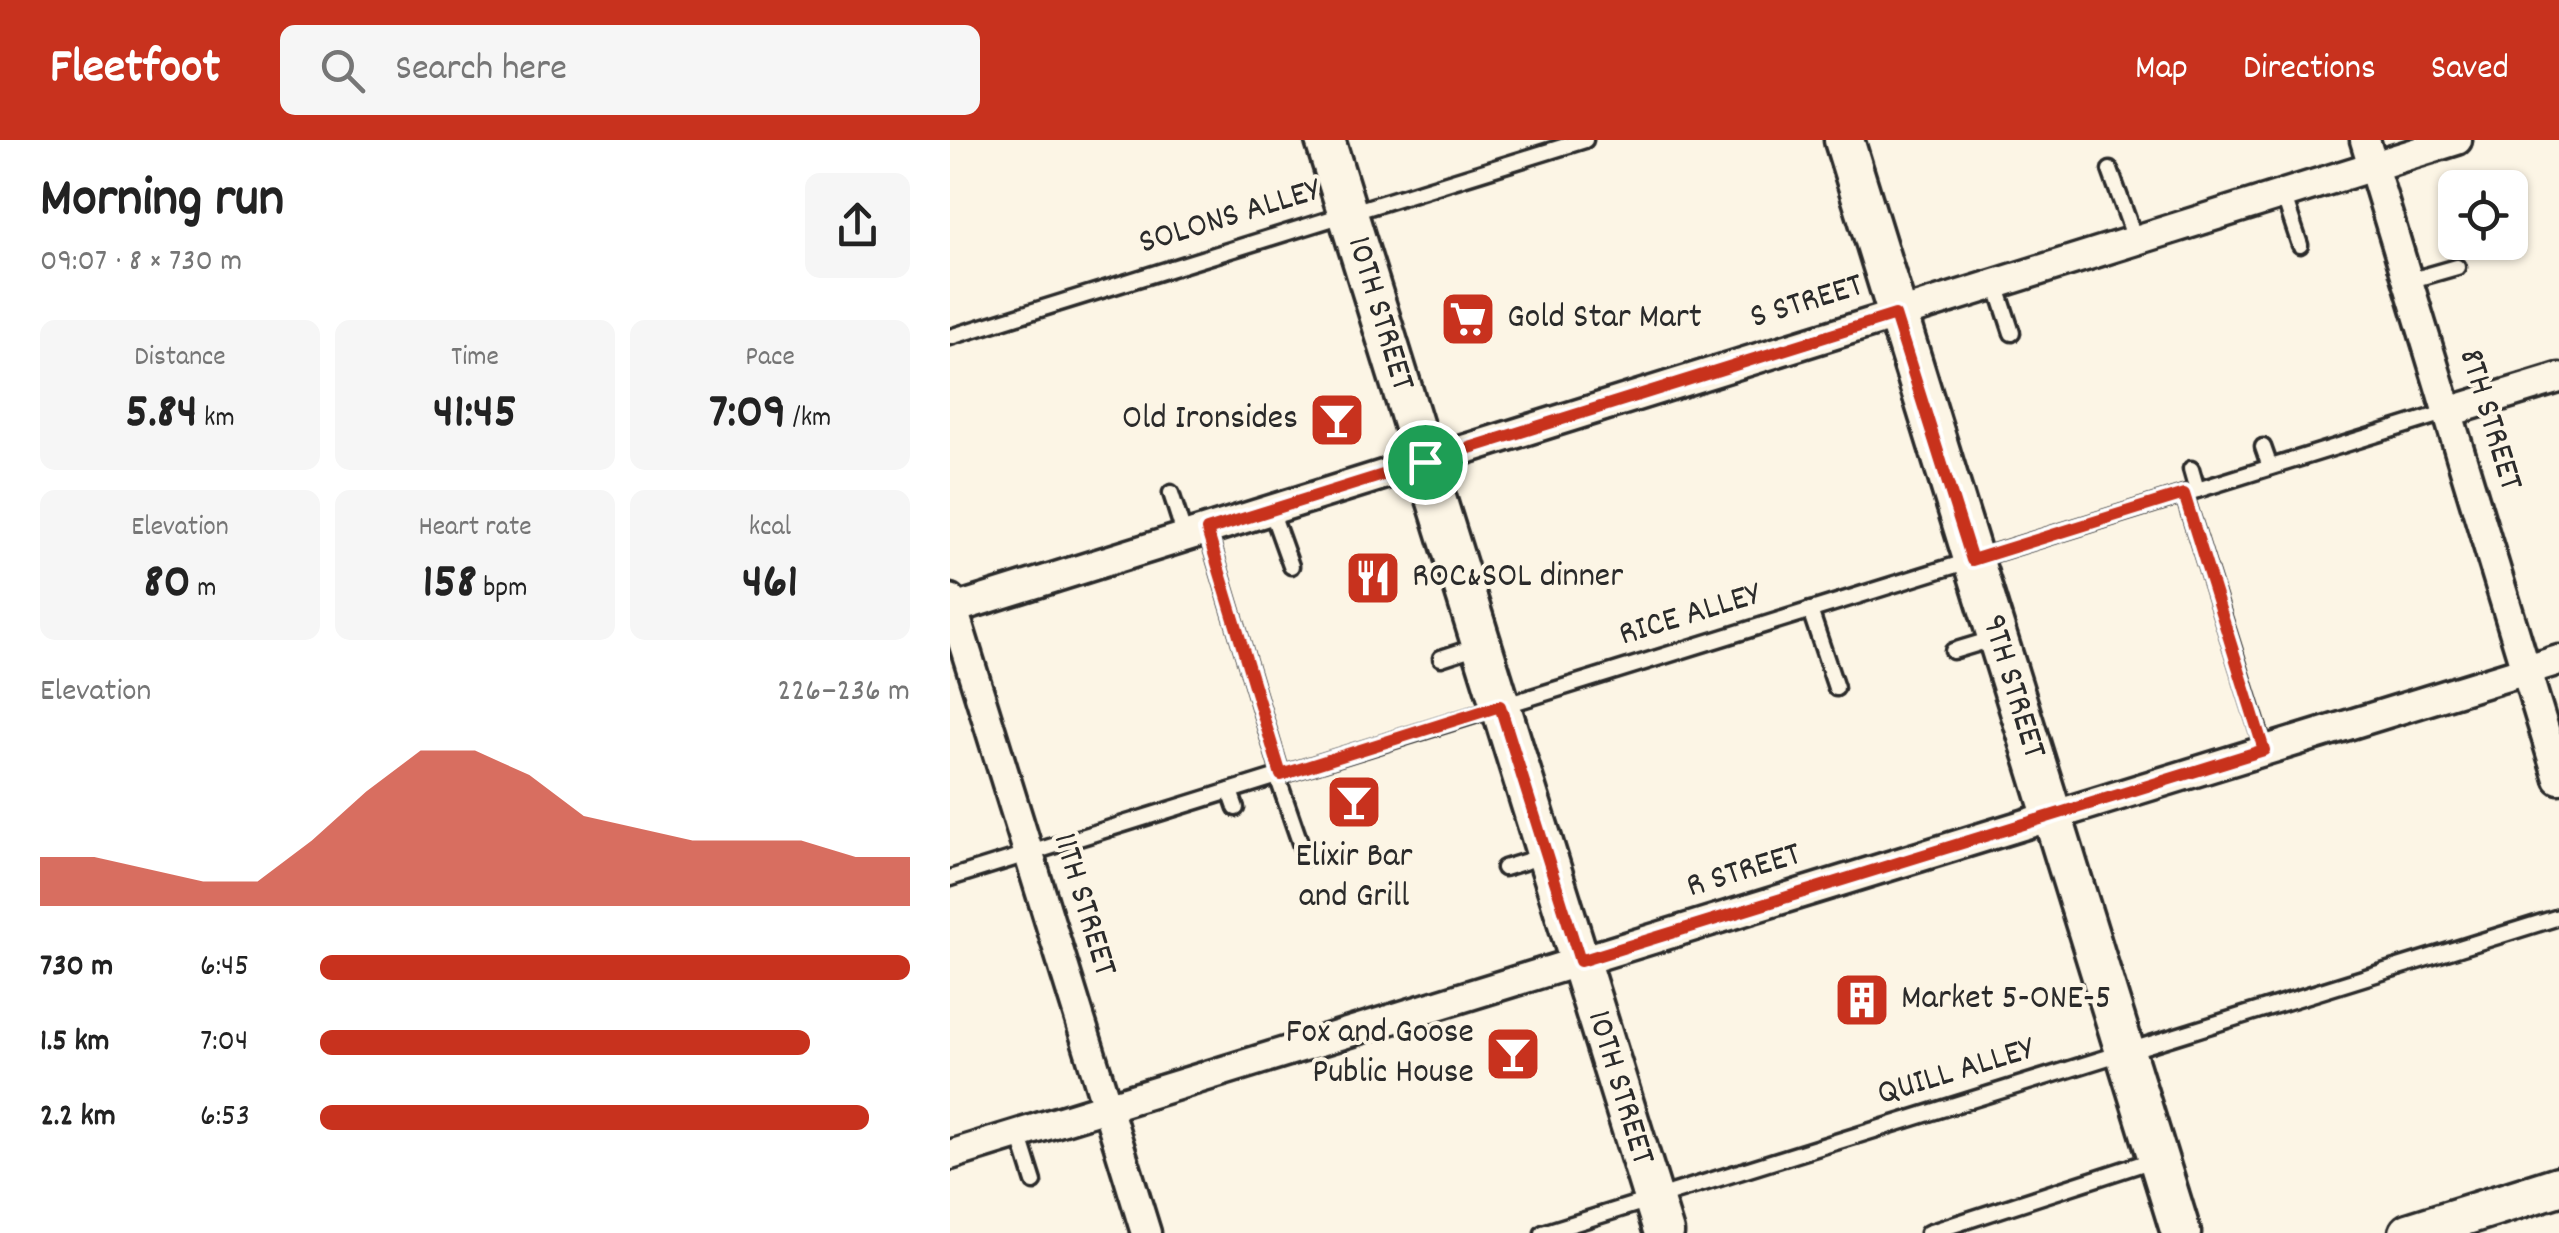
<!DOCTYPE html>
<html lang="en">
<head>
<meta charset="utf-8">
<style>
	body { margin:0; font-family:Dekko,sans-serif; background:#f6f6f6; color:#222; height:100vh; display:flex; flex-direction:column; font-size:38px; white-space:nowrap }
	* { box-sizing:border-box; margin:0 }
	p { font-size:32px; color:#767676 }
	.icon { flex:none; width:55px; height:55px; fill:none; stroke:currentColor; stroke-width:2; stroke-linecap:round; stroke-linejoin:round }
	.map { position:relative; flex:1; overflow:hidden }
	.drawer { display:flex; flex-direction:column; background:#fff; width:950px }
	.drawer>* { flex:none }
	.controls { position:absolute; left:1488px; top:30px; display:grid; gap:20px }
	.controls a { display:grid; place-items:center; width:90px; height:90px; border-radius:15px; background:#fff; box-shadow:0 2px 8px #0004; font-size:50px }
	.pin { position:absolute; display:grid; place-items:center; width:85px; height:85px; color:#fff; margin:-42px; border:5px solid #fff; border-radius:50%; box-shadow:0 2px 10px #0007 }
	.round { display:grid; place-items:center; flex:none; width:105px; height:105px; border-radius:15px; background:#f6f6f6 }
	.head { display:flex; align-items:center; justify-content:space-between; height:170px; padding:0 40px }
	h1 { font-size:55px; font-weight:700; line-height:75px }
	.figures { display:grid; grid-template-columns:repeat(3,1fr); gap:15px; height:170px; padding:10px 40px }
	.figures div { display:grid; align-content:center; border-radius:15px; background:#f6f6f6; text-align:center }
	.figures b { font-size:50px; font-weight:700 }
	.figures small { font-size:28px; font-weight:400 }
	.figures p { font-size:28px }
	.chart { height:280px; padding:20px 40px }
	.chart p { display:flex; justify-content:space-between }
	.chart svg { width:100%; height:180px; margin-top:10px; fill:#c8321e; opacity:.7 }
	ul { padding:0 40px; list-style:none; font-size:32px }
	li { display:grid; grid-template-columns:160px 120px 1fr; align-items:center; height:75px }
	li i { height:25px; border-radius:12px; background:#c8321e }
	header { display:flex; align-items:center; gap:60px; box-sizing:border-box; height:140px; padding:0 50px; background:#c8321e; color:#fff }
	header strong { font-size:48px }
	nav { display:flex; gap:55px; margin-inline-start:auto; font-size:35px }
	.search { width:700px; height:90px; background:#f6f6f6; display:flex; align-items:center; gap:25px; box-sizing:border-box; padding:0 35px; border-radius:15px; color:#767676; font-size:38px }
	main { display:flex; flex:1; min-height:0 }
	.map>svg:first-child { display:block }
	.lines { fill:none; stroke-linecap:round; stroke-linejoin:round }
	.lane-casing { stroke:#2b2b2b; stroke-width:21 }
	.street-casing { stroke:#2b2b2b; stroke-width:35 }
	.secondary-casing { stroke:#2b2b2b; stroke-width:45 }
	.lane { stroke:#fcf5e5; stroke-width:14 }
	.street { stroke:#fcf5e5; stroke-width:28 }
	.secondary { stroke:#fcf5e5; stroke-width:38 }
	.route-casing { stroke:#fff; stroke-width:20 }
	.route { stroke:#c8321e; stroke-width:12 }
	.labels { text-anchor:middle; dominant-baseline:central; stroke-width:8; stroke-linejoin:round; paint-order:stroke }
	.street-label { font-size:35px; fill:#2b2b2b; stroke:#fcf5e5 }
	.poi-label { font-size:35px; fill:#2b2b2b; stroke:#fcf5e5; text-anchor:start }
</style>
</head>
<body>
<header>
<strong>Fleetfoot</strong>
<div class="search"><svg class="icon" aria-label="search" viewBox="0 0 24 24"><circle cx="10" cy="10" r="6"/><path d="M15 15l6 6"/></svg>Search here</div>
<nav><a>Map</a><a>Directions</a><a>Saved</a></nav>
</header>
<main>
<section class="drawer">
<div class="head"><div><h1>Morning run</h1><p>09:07 · 8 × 730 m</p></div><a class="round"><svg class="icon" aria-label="share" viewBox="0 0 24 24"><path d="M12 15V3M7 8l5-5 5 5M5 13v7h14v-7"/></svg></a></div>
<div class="figures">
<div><p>Distance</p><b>5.84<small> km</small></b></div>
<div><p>Time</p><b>41:45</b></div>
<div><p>Pace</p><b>7:09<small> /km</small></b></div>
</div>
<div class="figures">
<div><p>Elevation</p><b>80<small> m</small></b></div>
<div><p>Heart rate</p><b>158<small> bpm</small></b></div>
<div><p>kcal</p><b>461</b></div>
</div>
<div class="chart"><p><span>Elevation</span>226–236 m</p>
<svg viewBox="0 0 160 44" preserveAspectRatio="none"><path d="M0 44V32L10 32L20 35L30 38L40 38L50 28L60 16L70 6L80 6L90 12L100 22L110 25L120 28L130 28L140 28L150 32L160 32V44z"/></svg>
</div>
<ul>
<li><b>730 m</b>6:45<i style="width:100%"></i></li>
<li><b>1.5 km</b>7:04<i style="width:83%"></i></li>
<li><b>2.2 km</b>6:53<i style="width:93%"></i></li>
</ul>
</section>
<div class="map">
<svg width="1609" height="1093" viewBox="0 0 1609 1093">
	<rect width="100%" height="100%" fill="#fcf5e5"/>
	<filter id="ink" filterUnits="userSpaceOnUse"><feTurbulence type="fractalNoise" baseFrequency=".01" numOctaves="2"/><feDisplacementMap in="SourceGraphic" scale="20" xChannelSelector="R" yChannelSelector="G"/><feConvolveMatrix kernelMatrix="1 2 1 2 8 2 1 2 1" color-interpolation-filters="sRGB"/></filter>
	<g filter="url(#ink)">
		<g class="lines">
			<g class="lane-casing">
				<g id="lane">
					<polyline points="1160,30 1185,99"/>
					<polyline points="1333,54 1350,105"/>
					<polyline points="1458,141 1507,127"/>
					<polyline points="1046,144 1062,193"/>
					<polyline points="0,197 635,0"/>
					<polyline points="1313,307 1320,327"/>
					<polyline points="1241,329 1247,350"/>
					<polyline points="221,353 235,397"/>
					<polyline points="1234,354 1315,611"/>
					<polyline points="321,370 341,426"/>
					<polyline points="257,390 331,635"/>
					<polyline points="860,470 886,548"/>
					<polyline points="1003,511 1046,498"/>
					<polyline points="491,518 528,506"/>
					<polyline points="327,636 355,717"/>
					<polyline points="280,651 286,668"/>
					<polyline points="554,728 597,715"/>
					<polyline points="0,738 1498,272"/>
					<polyline points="69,994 84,1042"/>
					<polyline points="593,1093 1609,777"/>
					<polyline points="978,1093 1206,1019"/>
				</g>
			</g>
			<g class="street-casing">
				<g id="street">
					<polyline points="1415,0 1609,639"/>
					<polyline points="1498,272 1609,238"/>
					<polyline points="0,459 196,1093"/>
					<polyline points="0,470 1507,0"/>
					<polyline points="0,1015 1609,520"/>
				</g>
			</g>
			<g class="secondary-casing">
				<g id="secondary">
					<polyline points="375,0 714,1093"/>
					<polyline points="894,0 1231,1093"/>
					<polyline points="1459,1093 1609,1046"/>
				</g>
			</g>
			<use href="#lane" class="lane"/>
			<use href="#street" class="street"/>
			<use href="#secondary" class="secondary"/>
		</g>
	</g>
	<g class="lines" filter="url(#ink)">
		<g class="route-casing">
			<polygon id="route" points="945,175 1022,420 1234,354 1314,610 630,821 550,566 331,635 257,390"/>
		</g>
		<use href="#route" class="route"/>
	</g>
	<defs>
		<g id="supermarket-square" transform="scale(2.875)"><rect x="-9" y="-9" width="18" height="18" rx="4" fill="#c8321e" stroke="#fcf5e5"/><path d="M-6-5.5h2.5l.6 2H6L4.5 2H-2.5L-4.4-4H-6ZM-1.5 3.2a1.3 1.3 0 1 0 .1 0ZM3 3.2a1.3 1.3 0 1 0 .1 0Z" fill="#fff"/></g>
		<g id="bar-square" transform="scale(2.875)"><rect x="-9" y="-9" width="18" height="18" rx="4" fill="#c8321e" stroke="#fcf5e5"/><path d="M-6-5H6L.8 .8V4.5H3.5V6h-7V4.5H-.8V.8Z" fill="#fff"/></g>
		<g id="restaurant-square" transform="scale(2.875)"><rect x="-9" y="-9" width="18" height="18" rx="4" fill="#c8321e" stroke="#fcf5e5"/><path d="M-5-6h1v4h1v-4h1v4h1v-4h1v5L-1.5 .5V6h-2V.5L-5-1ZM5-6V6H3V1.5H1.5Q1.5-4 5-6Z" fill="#fff"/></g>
		<g id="building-square" transform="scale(2.875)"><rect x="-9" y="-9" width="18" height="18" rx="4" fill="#c8321e" stroke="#fcf5e5"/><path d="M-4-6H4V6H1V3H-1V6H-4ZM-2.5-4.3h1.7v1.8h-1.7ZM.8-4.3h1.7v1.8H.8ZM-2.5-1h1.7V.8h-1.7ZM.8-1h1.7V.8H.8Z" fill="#fff"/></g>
	</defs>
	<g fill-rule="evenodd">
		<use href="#supermarket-square" x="518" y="179"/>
		<use href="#bar-square" x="387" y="280"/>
		<use href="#restaurant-square" x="423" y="438"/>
		<use href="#bar-square" x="404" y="662"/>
		<use href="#building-square" x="912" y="860"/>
		<use href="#bar-square" x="563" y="914"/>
	</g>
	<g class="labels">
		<g class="street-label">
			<text transform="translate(280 78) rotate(-17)">SOLONS ALLEY</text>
			<text transform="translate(857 163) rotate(-17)">S STREET</text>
			<text transform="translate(429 174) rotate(73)">10TH STREET</text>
			<text transform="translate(1539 280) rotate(73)">8TH STREET</text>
			<text transform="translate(740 476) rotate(-17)">RICE ALLEY</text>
			<text transform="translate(1062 547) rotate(73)">9TH STREET</text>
			<text transform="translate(794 732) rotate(-17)">R STREET</text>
			<text transform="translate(133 765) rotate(73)">11TH STREET</text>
			<text transform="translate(1006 933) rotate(-17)">QUILL ALLEY</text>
			<text transform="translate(669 948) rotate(73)">10TH STREET</text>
		</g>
		<g class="poi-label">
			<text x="557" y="179">Gold Star Mart</text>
			<text x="348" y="280" text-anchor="end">Old Ironsides</text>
			<text x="462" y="438">ROC&amp;SOL dinner</text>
			<text x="404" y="718" text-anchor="middle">Elixir Bar<tspan x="404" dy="40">and Grill</tspan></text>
			<text x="951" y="860">Market 5-ONE-5</text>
			<text x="524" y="894" text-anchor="end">Fox and Goose<tspan x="524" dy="40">Public House</tspan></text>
		</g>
	</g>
</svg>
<div class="controls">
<a><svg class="icon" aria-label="locate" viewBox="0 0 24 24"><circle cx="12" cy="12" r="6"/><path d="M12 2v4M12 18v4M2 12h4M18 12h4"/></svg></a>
</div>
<div class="pin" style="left:475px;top:322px;background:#1e9e55"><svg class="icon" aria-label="arrive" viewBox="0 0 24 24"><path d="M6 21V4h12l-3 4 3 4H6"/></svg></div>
</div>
</main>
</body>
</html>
